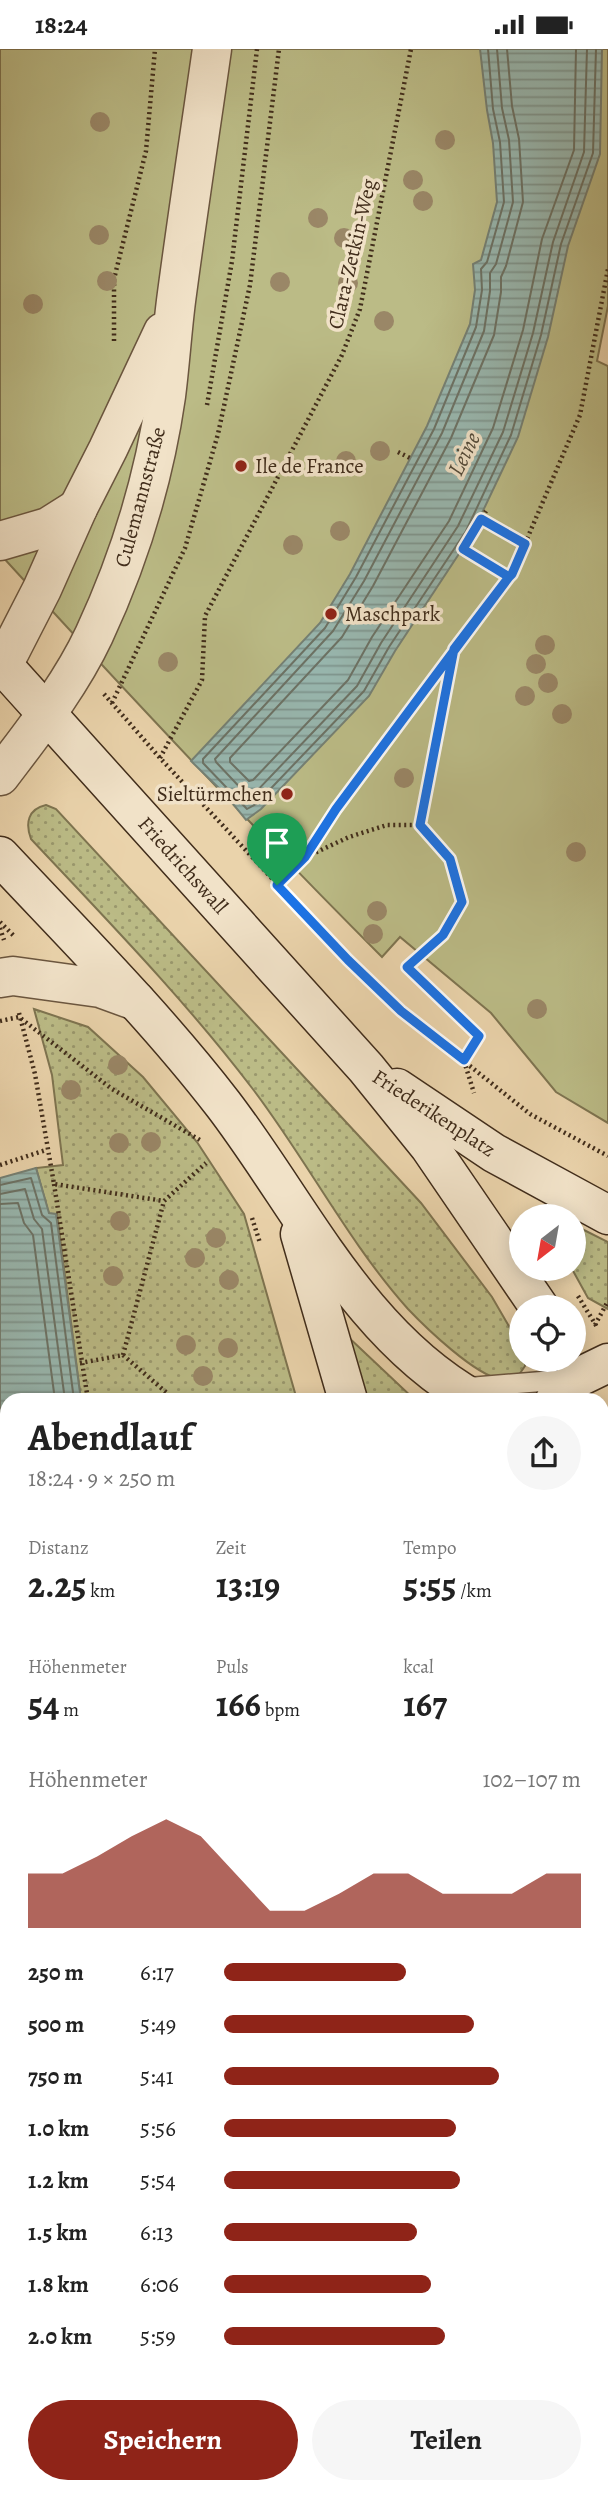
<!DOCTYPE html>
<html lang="de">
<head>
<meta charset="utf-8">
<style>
	body { margin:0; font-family:Alegreya,serif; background:#f6f6f6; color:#222; height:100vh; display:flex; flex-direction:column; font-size:26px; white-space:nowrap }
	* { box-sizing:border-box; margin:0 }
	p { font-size:23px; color:#767676 }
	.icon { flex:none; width:38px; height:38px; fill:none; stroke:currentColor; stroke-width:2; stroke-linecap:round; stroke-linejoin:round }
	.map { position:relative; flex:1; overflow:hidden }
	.sheet { position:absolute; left:0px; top:1344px; width:609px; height:1101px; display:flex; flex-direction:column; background:#fff; border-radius:21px 21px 0 0; box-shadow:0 4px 18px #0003 }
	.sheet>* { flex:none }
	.needle { width:46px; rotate:211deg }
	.buttons { position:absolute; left:509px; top:1155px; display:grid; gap:14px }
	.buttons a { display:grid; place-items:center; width:77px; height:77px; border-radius:50%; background:#fff; box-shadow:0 4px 18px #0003; font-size:35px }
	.pin { position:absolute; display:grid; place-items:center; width:60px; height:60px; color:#fff; margin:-72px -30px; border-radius:50% 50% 50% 0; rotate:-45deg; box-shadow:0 0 7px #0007 }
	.pin .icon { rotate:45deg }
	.round { display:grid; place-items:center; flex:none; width:74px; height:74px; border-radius:37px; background:#f6f6f6 }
	.head { display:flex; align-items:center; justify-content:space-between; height:119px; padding:0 28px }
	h1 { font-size:38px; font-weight:700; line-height:52px }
	.figures { display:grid; grid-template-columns:repeat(3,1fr); gap:10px; height:119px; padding:7px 28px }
	.figures div { display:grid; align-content:center }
	.figures b { font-size:35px; font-weight:700 }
	.figures small { font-size:19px; font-weight:400 }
	.figures p { font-size:19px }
	.chart { height:196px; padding:14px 28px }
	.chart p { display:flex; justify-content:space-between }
	.chart svg { width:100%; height:126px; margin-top:7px; fill:#8f2418; opacity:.7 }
	.action { display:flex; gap:14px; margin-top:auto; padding:14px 28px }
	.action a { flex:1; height:80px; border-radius:42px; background:#8f2418; color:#fff; font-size:28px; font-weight:700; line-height:80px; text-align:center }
	.action a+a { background:#f6f6f6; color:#222 }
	ul { padding:0 28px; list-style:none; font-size:23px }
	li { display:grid; grid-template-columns:112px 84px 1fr; align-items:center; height:52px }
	li i { height:18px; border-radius:9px; background:#8f2418 }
	.status { display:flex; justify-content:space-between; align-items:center; height:49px; padding:0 35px; background:#fff; direction:ltr }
	.status svg { height:19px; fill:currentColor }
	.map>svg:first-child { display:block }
	.grass { fill:url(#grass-dots); stroke:#7e7450; stroke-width:2 }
	.park { fill:#bbbb86; stroke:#7e7450; stroke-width:2 }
	.water { fill:url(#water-rules); stroke:#758074; stroke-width:2 }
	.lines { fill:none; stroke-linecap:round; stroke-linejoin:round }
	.shore { stroke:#6c7265; stroke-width:2 }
	.building { fill:url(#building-hatch); stroke:#412d1b; stroke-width:2 }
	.service-casing { stroke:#6b563f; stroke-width:22 }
	.minor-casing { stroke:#6b563f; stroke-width:41 }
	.tertiary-casing { stroke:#6b563f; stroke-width:41 }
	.secondary-casing { stroke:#412d1b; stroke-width:41 }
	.path { stroke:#412d1b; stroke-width:4.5; stroke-dasharray:2 3.5; stroke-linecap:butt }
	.service { stroke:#f1e2c8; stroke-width:19 }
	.minor { stroke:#f1e2c8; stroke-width:38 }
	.tertiary { stroke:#f1e2c8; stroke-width:38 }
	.secondary { stroke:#f1e2c8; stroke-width:38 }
	.tree { fill:#9a8767 }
	.route-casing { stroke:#fff; stroke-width:14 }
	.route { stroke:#1a73e8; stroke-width:9 }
	.poi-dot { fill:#8f2418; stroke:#f1e2c8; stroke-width:2.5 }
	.labels { text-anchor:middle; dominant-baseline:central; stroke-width:7; stroke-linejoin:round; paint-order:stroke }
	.street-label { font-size:21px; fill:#412d1b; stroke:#f1e2c8 }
	.poi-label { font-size:21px; fill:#412d1b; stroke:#f1e2c8; text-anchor:start }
	.water-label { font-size:23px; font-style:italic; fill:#524939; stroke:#f1e2c8 }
</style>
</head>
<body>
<div class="status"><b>18:24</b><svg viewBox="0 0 49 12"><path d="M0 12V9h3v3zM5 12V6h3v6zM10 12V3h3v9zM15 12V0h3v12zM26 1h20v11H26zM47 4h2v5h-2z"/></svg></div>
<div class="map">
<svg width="608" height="2444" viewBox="0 0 608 2444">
	<defs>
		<pattern id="grass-dots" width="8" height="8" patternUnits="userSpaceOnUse" patternTransform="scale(1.75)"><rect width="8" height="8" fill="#bbbb86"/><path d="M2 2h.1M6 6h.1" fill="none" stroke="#9a986d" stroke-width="1.8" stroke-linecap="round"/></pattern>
		<pattern id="water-rules" width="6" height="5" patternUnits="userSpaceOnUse" patternTransform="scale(1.75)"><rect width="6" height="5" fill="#98b7af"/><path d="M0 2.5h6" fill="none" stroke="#7e958e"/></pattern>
		<pattern id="building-hatch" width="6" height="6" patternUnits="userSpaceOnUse" patternTransform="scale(1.75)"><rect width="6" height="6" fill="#d58c7c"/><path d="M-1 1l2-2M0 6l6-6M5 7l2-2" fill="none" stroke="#ae7365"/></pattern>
	</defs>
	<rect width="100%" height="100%" fill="#ead3ab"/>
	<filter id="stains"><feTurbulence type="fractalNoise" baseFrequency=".00286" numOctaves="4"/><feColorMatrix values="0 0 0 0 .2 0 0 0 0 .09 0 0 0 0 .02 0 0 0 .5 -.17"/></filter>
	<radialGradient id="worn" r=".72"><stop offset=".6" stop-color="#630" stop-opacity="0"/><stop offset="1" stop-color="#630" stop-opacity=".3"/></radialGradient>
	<g class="grass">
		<path d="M46,756L56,760L421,1154L492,1248L521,1298L522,1311H525V1317L516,1330C511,1330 505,1330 500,1330C475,1326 426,1279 408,1260C348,1193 307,1111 252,1039C185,951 107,871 31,790C25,774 28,760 46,756Z"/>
		<polygon points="34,960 88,978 143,1028 197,1093 244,1165 297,1351 81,1351 57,1165 49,1165 36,1119 63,1116 52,1026"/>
		<polygon points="574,1176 608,1193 608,1260 588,1249 572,1220 574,1220"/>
		<polygon points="345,1285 415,1351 361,1351"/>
		<rect x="492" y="2438" width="64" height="6"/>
	</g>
	<path class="park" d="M0,0H608V257L597,312L608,317V1074L556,1043L491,964L400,888L382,908C251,777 125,642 0,505Z"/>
	<g class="water">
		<polygon points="480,0 602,0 600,105 568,197 548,288 518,388 472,485 395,602 369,647 261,760 246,771 225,745 191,712 320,574 350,525 427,377 470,275 475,241 473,215 481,211 497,153 493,94 487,61"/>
		<polygon points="36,1119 49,1164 56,1165 81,1351 7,1351 7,1641 0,1638 0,1129"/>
	</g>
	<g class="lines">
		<g class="shore">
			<polyline points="488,0 493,60 500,93 504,153 487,213 481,220 482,241 476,278 434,380 356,528 325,579 203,710 203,714 247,760 256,755 364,642 389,598 466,482 511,386 541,286 561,195 593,104 596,0"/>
			<polyline points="497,0 502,59 509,91 513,153 496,215 490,224 490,242 484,282 442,384 364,532 333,582 215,710 216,713 248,747 252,747 357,637 381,594 458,477 503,383 533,284 553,193 584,103 587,0"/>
			<polyline points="507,0 512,57 519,90 523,153 506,217 501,228 501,243 494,286 451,389 373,537 342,588 230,709 230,713 249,732 253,731 348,631 372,588 449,472 493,379 523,281 542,190 574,101 576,0"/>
			<polyline points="0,1136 31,1129 42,1166 51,1174 74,1351"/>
			<polyline points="0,1145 25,1140 34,1170 42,1180 65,1351"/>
			<polyline points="0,1155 18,1154 24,1174 33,1186 55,1351"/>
		</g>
	</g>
	<g class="building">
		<polygon points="0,1693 7,1713 7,1891 0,1872"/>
		<rect x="0" y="2279" width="7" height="112"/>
		<polygon points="0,2391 7,2391 7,2438 62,2438 61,2444 0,2444"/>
	</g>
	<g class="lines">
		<g class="service-casing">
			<polyline id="service" points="463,1339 572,1330"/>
		</g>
		<g class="minor-casing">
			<polyline id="minor" points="0,2227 7,2227"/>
		</g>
		<g class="tertiary-casing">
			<g id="tertiary">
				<polyline points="0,492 48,478 78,459"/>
				<polyline points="0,622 42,540 78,459 108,400 163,283"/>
				<path d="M0,727C34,682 70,637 94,586C129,511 154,430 166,347C170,316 172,284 176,252C187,168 200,84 212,0"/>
				<polyline points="0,929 13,927 100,939 136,952"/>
			</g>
		</g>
		<g class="secondary-casing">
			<g id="secondary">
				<polyline points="0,613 366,1019 429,1097 539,1258"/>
				<path d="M0,807C76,888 155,967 223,1055C301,1157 359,1286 475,1351"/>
				<polyline points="397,1039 494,1104 608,1166"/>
				<polyline points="300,1185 348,1351"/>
				<polyline points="555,1351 577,1329 608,1314"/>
				<polyline points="602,1400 608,1421"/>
				<polyline points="602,1714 608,1683"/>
				<polyline points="465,2444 465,2438"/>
				<polyline points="582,2444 582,2438"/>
			</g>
		</g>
		<g class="path">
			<polyline points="114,292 114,230 146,102 155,0"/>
			<polyline points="207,356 232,212 257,0"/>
			<polyline points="398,403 410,409"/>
			<polyline points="481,470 525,495"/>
			<polyline points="463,500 509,528"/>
			<polyline points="460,506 486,462"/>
			<polyline points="104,645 160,709 348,911 401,962 530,1065 608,1107"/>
			<polyline points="112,654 185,499 218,385 250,236 279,0"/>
			<polyline points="160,709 202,631 205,567 342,306 360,260 411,0"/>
			<polyline points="420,776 454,602"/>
			<polyline points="306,808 349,788 387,776 420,776 450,810 462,853 443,886 407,918 479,987 464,1011"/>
			<polyline points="277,836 305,808 336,760 512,525 580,366 608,220"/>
			<polyline points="0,873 15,888"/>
			<polyline points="0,879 4,891"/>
			<polyline points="19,964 35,1025 54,1135 164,1152"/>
			<polyline points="0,972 19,968 112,1040 200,1091"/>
			<polyline points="464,1012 474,1044"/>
			<polyline points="0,1116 46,1101"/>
			<polyline points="54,1135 88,1351"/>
			<polyline points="252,1169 260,1194"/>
			<polyline points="578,1247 597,1278"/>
			<polyline points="595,1276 608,1252"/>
			<polyline points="123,1306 164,1152 206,1114"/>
			<polyline points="123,1306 175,1351"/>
			<polyline points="80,1314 123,1306"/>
			<polyline points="602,1495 608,1497"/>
			<polyline points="223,2439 239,2441"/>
			<polyline points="68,2444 69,2438"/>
			<polyline points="122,2444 123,2438"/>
			<polyline points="394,2444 395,2438"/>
			<polyline points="422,2444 422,2438"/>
		</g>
		<use href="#service" class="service"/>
		<use href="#minor" class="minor"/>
		<use href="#tertiary" class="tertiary"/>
		<use href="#secondary" class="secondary"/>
	</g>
	<g class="tree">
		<circle cx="100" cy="73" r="10"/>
		<circle cx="445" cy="91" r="10"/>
		<circle cx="413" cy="131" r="10"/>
		<circle cx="423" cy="152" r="10"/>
		<circle cx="318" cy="169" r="10"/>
		<circle cx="99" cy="186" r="10"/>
		<circle cx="344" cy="189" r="10"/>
		<circle cx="107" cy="232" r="10"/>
		<circle cx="280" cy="233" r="10"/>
		<circle cx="348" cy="234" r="10"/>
		<circle cx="33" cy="255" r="10"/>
		<circle cx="384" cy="272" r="10"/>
		<circle cx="380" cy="402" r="10"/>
		<circle cx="346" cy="412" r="10"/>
		<circle cx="340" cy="482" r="10"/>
		<circle cx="293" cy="496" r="10"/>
		<circle cx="545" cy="596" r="10"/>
		<circle cx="168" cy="613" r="10"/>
		<circle cx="536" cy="615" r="10"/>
		<circle cx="548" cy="634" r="10"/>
		<circle cx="525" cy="647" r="10"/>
		<circle cx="562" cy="665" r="10"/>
		<circle cx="404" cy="729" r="10"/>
		<circle cx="576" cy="803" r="10"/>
		<circle cx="377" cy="862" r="10"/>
		<circle cx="373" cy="885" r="10"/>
		<circle cx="537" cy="960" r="10"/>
		<circle cx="118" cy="1016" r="10"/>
		<circle cx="71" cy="1041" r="10"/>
		<circle cx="151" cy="1093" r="10"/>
		<circle cx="119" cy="1094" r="10"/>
		<circle cx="120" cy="1172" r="10"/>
		<circle cx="216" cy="1189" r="10"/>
		<circle cx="195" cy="1209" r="10"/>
		<circle cx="113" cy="1227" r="10"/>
		<circle cx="229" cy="1231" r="10"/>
		<circle cx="186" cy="1296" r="10"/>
		<circle cx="228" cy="1299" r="10"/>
		<circle cx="203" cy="1327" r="10"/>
	</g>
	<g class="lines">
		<g class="route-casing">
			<polyline id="route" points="277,836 348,911 401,962 464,1011 479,987 407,918 443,886 462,853 450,810 420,776 454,600 509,528 463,500 481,470 525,495 512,525 509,528 336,760 305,808 277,836"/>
		</g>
		<use href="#route" class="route"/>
	</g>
	<g class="poi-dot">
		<circle cx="241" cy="417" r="7"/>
		<circle cx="331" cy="565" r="7"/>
		<circle cx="287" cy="745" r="7"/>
	</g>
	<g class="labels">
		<g class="street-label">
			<text transform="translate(352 205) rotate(-77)">Clara-Zetkin-Weg</text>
			<text transform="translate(140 448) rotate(-75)">Culemannstraße</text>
			<text transform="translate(183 816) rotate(48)">Friedrichswall</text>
			<text transform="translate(434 1064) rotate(33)">Friederikenplatz</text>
		</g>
		<g class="poi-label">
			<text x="255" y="417">Ile de France</text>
			<text x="345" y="565">Maschpark</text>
			<text x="273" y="745" text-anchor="end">Sieltürmchen</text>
		</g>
		<g class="water-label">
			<text transform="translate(464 405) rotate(-64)">Leine</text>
		</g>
	</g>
	<rect width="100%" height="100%" filter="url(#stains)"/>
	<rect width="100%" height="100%" fill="url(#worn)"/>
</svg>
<div class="buttons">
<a><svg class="needle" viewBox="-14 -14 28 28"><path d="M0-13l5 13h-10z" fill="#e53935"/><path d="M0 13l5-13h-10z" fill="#767676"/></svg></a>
<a><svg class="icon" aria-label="locate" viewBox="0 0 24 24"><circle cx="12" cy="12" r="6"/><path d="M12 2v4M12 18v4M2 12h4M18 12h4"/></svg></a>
</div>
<div class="pin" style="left:277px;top:836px;background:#1e9e55"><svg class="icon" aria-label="arrive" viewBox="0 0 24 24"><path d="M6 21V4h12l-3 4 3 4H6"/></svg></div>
<section class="sheet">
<div class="head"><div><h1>Abendlauf</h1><p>18:24 · 9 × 250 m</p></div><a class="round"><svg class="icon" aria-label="share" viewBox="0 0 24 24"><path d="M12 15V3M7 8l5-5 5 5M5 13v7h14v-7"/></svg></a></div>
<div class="figures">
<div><p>Distanz</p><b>2.25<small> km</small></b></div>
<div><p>Zeit</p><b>13:19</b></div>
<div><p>Tempo</p><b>5:55<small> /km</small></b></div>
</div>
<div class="figures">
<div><p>Höhenmeter</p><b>54<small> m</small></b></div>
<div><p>Puls</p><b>166<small> bpm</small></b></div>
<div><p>kcal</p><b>167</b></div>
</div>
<div class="chart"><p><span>Höhenmeter</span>102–107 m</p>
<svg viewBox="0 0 160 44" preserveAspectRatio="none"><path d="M0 44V25L10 25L20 19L30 12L40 6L50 12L60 25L70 38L80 38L90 32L100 25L110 25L120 32L130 32L140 32L150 25L160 25V44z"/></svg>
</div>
<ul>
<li><b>250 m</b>6:17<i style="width:51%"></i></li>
<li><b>500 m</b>5:49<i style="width:70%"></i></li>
<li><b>750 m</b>5:41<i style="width:77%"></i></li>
<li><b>1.0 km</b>5:56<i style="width:65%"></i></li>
<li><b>1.2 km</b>5:54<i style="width:66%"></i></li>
<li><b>1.5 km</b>6:13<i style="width:54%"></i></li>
<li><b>1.8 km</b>6:06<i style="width:58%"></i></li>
<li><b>2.0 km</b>5:59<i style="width:62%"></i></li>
</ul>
<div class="action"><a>Speichern</a><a>Teilen</a></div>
</section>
</div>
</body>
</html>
